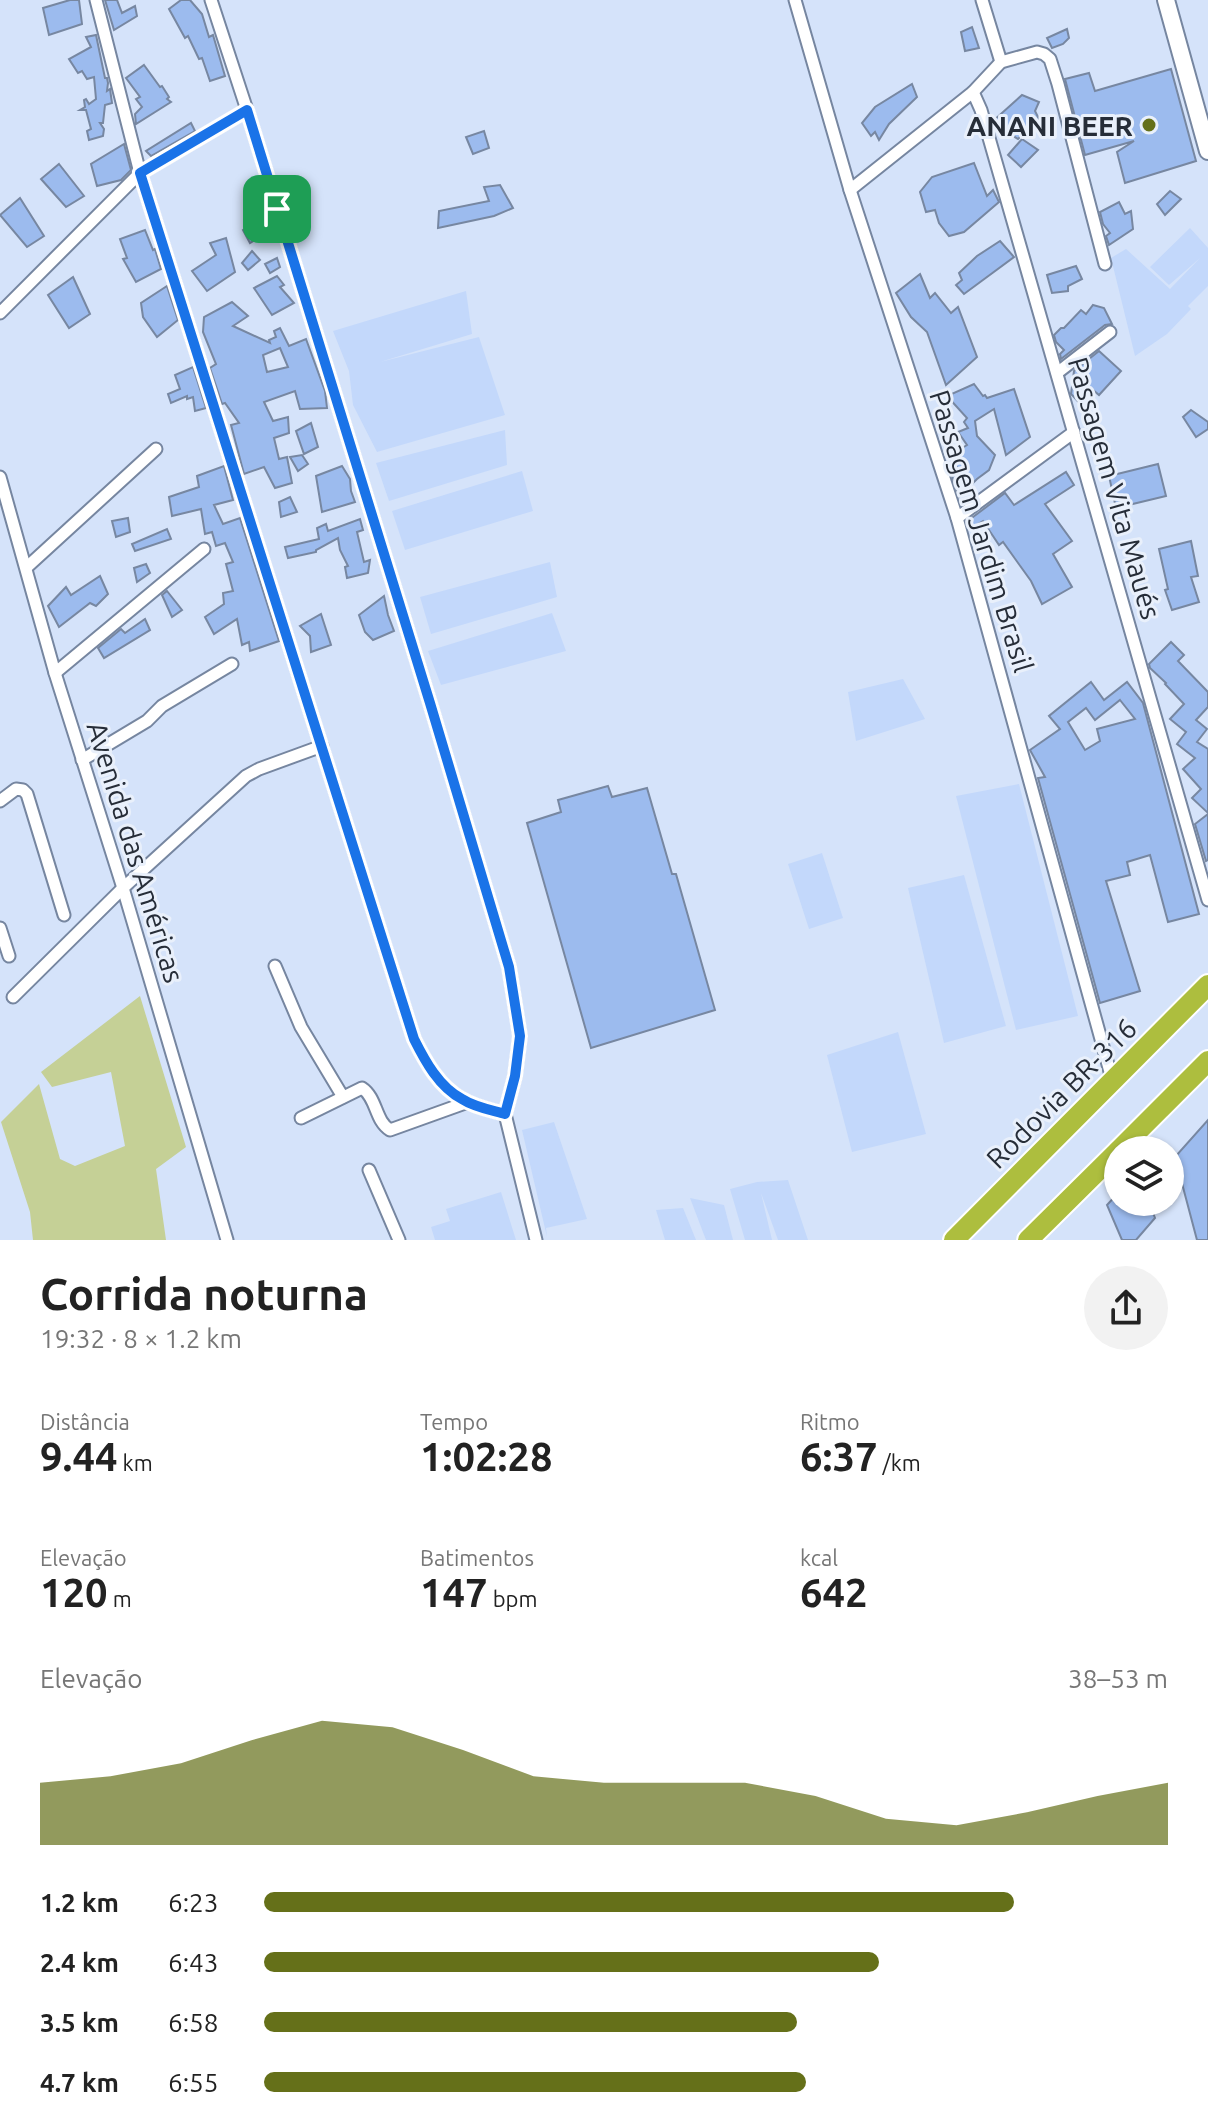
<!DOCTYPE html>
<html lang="pt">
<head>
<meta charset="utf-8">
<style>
	body { margin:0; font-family:Ubuntu,sans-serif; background:#f2f2f2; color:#222; height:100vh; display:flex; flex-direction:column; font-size:30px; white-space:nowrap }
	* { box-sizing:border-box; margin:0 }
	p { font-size:26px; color:#767676 }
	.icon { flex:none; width:44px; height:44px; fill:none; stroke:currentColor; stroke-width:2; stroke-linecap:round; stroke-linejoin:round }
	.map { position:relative; height:1240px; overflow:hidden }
	.details { display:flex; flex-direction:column; background:#fff; flex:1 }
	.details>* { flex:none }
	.fabs { position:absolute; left:1104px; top:1136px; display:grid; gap:16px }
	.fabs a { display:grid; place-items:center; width:80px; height:80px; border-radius:50%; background:#fff; box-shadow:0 2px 6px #0004; font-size:40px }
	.pin { position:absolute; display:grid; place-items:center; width:68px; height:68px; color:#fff; margin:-34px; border-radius:16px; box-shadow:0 4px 12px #0006 }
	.round { display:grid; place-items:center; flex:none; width:84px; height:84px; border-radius:42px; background:#f2f2f2 }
	.head { display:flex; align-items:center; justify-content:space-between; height:136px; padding:0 40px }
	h1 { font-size:44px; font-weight:700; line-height:60px }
	.figures { display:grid; grid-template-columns:repeat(3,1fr); gap:12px; height:136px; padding:8px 40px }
	.figures div { display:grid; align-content:center }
	.figures b { font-size:40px; font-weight:700 }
	.figures small { font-size:22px; font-weight:400 }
	.figures p { font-size:22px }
	.chart { height:224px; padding:16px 40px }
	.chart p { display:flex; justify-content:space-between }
	.chart svg { width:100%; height:144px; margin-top:8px; fill:#657019; opacity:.7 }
	ul { padding:0 40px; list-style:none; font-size:26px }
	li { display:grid; grid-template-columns:128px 96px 1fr; align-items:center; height:60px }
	li i { height:20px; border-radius:10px; background:#657019 }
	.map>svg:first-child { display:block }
	.built { fill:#c3d8fb }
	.green { fill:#c5d096 }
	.building { fill:#9cbbee; stroke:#7787a1; stroke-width:2; fill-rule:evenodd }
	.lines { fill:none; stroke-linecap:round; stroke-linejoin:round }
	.street-casing { stroke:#7686a0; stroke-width:15 }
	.secondary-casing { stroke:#7686a0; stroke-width:20 }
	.highway-casing { stroke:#fff; stroke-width:24 }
	.street { stroke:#fff; stroke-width:11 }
	.secondary { stroke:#fff; stroke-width:16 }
	.highway { stroke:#adbe3e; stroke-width:20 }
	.route-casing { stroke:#fff; stroke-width:16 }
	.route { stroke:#1a73e8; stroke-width:10 }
	.poi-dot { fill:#657019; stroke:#e9f0fb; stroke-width:3 }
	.labels { text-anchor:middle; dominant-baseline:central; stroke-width:6; stroke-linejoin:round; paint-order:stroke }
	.poi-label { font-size:28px; font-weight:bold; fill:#262d38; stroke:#e9f0fb; text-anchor:end }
	.street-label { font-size:28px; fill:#262d38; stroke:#e9f0fb }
</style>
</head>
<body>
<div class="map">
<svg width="1208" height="1240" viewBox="0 0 1208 1240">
	<rect width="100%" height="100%" fill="#d5e3fa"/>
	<g class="built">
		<polygon points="1190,228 1208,248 1208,286 1188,306 1191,309 1167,334 1135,356 1111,258 1126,249 1170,289 1200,258 1169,285 1150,267"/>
		<polygon points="466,291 472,334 380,362 479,337 505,415 377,452 353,405 349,371 333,331"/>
		<polygon points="505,430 507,465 389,501 376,463"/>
		<polygon points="522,471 533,511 405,550 392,511"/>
		<polygon points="550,562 557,597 431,634 420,597"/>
		<polygon points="552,613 566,651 441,685 428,651"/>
		<polygon points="903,679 925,719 856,741 848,692"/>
		<polygon points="1019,784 1078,1016 1016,1030 956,796"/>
		<polygon points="822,853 843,918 809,929 788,864"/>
		<polygon points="964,875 1006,1026 944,1043 908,888"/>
		<polygon points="898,1032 926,1134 852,1152 827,1055"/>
		<polygon points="554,1122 587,1219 546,1228 547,1237 522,1130"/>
		<polygon points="788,1180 808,1240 778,1240 761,1193 772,1240 745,1240 730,1189 757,1182"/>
		<polygon points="501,1192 516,1240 435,1240 431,1227 450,1221 446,1209"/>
		<polygon points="690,1198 724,1205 733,1240 706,1240"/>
		<polygon points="683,1208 696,1240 665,1240 656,1210"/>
	</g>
	<polygon class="green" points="140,996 186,1147 156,1169 166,1240 33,1240 30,1212 1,1122 39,1084 60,1159 75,1166 125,1146 111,1072 52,1087 41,1072"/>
	<g class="building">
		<polygon points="70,0 79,0 82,24 49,35 43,8"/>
		<polygon points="105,0 117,0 122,13 135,6 137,16 114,30"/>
		<polygon points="181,0 190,0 202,14 209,37 213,35 225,76 210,81 202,58 199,59 188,36 185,38 169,9"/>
		<polygon points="972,27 979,48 965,51 961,32"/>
		<polygon points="1067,29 1069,38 1063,44 1052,48 1047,38"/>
		<polygon points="96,35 105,78 107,78 108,83 107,91 110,89 112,103 105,105 103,123 100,123 104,129 103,136 89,140 87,131 91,129 86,110 80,110 85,107 84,100 86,99 89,104 96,99 94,77 87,79 82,71 78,73 69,59 91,47 86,37"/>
		<polygon points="144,65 160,87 162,86 169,97 167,99 171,102 136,124 135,114 142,107 136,99 140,97 126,78"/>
		<polygon points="1171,69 1196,161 1125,183 1117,152 1134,141 1085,155 1065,79 1089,73 1095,91"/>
		<polygon points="912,84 917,97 889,124 879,140 875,132 871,136 862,123 875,107"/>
		<polygon points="1022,95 1039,102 1035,111 1039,119 1018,139 994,124 993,121"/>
		<polygon points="191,123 195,131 151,156 146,151"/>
		<polygon points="484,131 489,148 473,154 466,137"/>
		<polygon points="1022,139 1038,150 1021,167 1008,155"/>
		<polygon points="124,144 131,170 121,180 97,186 91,164"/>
		<polygon points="974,163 987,196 993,190 999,202 964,232 949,236 939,223 935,210 926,212 920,192 932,177"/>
		<polygon points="59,164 84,196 66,207 41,179"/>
		<polygon points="500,185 513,208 494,216 438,228 439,211 489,201 484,187"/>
		<polygon points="1170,191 1181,199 1165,215 1157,204"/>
		<polygon points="20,198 44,236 27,247 0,215"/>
		<polygon points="1119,202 1125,214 1131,211 1133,229 1109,245 1106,236 1110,233 1103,224 1100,212"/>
		<polygon points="265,214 272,230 250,243 243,230"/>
		<polygon points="145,230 153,250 155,249 161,269 136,282 123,259 127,258 120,239"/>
		<polygon points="226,238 235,272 207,291 192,271 216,255 210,243"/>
		<polygon points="1000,241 1014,257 964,294 956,285 962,280 959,273 977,256"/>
		<polygon points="252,251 260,260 248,270 242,263"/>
		<polygon points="277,258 280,267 270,273 265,264"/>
		<polygon points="1076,266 1082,279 1068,286 1068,291 1052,293 1047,275"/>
		<polygon points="920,274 930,298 935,293 951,313 958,307 977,357 946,385 927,332 911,317 896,293"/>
		<polygon points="277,276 284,285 280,287 294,303 272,315 254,288"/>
		<polygon points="73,277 90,314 69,328 48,295"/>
		<polygon points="167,286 178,320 157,337 143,317 141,303"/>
		<path d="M232,302L248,316L233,326L270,343L269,340L276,337L274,331L280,328L289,346L306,339L325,391L327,408L300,409L295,391L264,402L273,421L288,417L289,433L274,438L279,459L287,457L292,483L275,488L264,467L244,474L231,425L239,423L225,403L222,404L210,368L216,364L203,332L204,317ZM280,348L288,367L267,372L263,355Z"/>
		<polygon points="1093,305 1104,308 1112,324 1105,325 1061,359 1060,354 1064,350 1056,342 1054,335 1061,328 1064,328 1081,310 1086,314"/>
		<polygon points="1099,351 1121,371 1099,395 1093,390 1085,409 1071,394 1074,371"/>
		<polygon points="193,367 206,408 195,411 193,397 187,399 187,396 171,403 168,394 180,389 175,375"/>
		<polygon points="974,384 983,396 985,395 987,398 1014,389 1030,437 1006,455 994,409 975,421 977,436 995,455 989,470 977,479 959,497 952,476 961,472 948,457 967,445 958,432 968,428 964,422 967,418 947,396"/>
		<polygon points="1191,410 1208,422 1208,429 1196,437 1183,417"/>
		<polygon points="311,423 318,447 304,454 296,431"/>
		<polygon points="302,455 308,464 298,471 290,457"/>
		<polygon points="1158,464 1166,496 1116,508 1109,476"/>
		<polygon points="224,466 233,500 214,505 223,524 240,518 279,641 250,651 249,642 242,645 237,619 214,634 205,617 224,604 223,593 233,591 226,564 233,562 225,543 216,546 212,532 205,534 201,509 172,516 169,497 199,487 197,476"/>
		<polygon points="342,466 350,479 351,491 355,502 322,512 316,476"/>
		<polygon points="1066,472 1074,485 1045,504 1072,541 1053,554 1072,587 1042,604 1031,581 1003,542 999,545 983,521 973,527 969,520 1005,493 1014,505"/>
		<polygon points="290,497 297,512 281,517 279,502"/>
		<polygon points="128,518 130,532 116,537 112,521"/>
		<polygon points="360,519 363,530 357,532 364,562 370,560 368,573 347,578 345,567 348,566 340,550 338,538 316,550 316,552 288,558 285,547 319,539 317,528 326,524 328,531"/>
		<polygon points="167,529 171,539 135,551 132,544"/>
		<polygon points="1191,541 1198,576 1191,577 1199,602 1172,610 1165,590 1168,589 1159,549"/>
		<polygon points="146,564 150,573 137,582 134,568"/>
		<polygon points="100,576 108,594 96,606 90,603 59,627 48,606 66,587 71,595"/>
		<polygon points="167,591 182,610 172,617 162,595"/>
		<polygon points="384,596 388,615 394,631 373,640 365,632 359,615"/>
		<polygon points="321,614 331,645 311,652 310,636 300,626"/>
		<polygon points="145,619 150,630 104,658 98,648 121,629 125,633"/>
		<polygon points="1171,642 1184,655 1178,661 1208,692 1208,707 1196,720 1207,729 1197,742 1208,749 1208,813 1192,798 1201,789 1183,769 1195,758 1177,744 1186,732 1170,719 1184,704 1165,684 1166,683 1150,668 1149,664"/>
		<path d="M1091,682L1104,700L1127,682L1143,703L1199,914L1168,922L1150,855L1127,862L1130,875L1106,881L1140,991L1100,1003L1038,778L1045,777L1030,750L1060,729L1049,716ZM1120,700L1135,719L1097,729L1100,741L1085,750L1068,722L1086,708L1095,720Z"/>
		<polygon points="608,786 612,797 647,788 672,874 676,874 715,1010 591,1048 527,823 561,812 558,800"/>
		<polygon points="1208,814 1208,860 1206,861 1195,824"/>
		<polygon points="1208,1120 1208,1240 1197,1240 1175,1157"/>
		<polygon points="1118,1193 1118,1202 1149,1202 1155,1218 1136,1240 1122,1240 1107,1205"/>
	</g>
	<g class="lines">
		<g class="street-casing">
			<g id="street">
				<path d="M96,0L140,173L414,1039C425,1061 439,1087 462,1099C474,1107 491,1110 505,1114"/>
				<polyline points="211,0 247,110 430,703 509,967 520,1036 515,1076 505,1114"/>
				<polyline points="795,0 850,190 957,518 1112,1079"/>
				<polyline points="982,0 1001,62"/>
				<polyline points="973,92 981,110 1208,900"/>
				<polyline points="850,190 973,92 1001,62 1037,52 1044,54 1050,59 1058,84 1105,264"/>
				<polyline points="0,313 140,173 247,110"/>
				<polyline points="1057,373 1110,332"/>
				<polyline points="0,477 55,673 123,888 227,1240"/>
				<polyline points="957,518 1074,432"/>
				<polyline points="27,567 156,449"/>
				<polyline points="55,673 204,549"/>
				<polyline points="82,760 147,721 162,706 232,664"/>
				<polyline points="0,801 16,789 23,790 27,794 64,915"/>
				<polyline points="0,928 9,956"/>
				<polyline points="275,966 301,1027 343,1097"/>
				<polyline points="13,997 123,888 246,776 259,769 322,746"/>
				<polyline points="505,1114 536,1240"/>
				<path d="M301,1118L362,1088C377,1098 375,1121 390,1130L468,1102"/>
				<polyline points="369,1170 399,1240"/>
			</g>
		</g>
		<g class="secondary-casing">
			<polyline id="secondary" points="1166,0 1208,151"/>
		</g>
		<g class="highway-casing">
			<g id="highway">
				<polyline points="1119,1150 1208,1061"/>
				<polyline points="954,1240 1208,985"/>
				<polyline points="1028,1240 1118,1151"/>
			</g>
		</g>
		<use href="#street" class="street"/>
		<use href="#secondary" class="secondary"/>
		<use href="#highway" class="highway"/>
	</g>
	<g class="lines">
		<g class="route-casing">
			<path id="route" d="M247,110L430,703L509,967L520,1036L515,1076L505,1114C491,1110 474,1107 462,1099C439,1087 425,1061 414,1039L140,173Z"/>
		</g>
		<use href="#route" class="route"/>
	</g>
	<circle class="poi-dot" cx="1149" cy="125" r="8"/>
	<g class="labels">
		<g class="poi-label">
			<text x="1133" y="125">ANANI BEER</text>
		</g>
		<g class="street-label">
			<text transform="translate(1115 488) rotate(74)">Passagem Vita Maués</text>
			<text transform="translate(982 531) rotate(73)">Passagem Jardim Brasil</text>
			<text transform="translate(136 852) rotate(73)">Avenida das Américas</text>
			<text transform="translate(1061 1093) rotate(-45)">Rodovia BR-316</text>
		</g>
	</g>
</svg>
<div class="fabs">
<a><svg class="icon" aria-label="layers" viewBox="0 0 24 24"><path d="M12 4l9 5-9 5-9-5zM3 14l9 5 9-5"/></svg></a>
</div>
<div class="pin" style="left:277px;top:209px;background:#1e9e55"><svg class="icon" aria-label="arrive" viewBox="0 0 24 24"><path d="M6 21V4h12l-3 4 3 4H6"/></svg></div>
</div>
<section class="details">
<div class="head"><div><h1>Corrida noturna</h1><p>19:32 · 8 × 1.2 km</p></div><a class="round"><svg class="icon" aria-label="share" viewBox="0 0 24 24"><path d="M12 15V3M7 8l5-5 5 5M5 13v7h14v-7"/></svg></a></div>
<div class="figures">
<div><p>Distância</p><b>9.44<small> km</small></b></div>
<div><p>Tempo</p><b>1:02:28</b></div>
<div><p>Ritmo</p><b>6:37<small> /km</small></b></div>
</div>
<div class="figures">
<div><p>Elevação</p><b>120<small> m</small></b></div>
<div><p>Batimentos</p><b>147<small> bpm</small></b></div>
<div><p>kcal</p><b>642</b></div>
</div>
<div class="chart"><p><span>Elevação</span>38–53 m</p>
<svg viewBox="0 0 160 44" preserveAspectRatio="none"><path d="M0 44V25L10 23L20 19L30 12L40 6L50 8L60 15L70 23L80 25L90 25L100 25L110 29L120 36L130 38L140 34L150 29L160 25V44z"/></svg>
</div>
<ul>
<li><b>1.2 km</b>6:23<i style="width:83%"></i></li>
<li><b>2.4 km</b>6:43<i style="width:68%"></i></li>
<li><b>3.5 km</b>6:58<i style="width:59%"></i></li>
<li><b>4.7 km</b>6:55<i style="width:60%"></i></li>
</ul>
</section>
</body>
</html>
